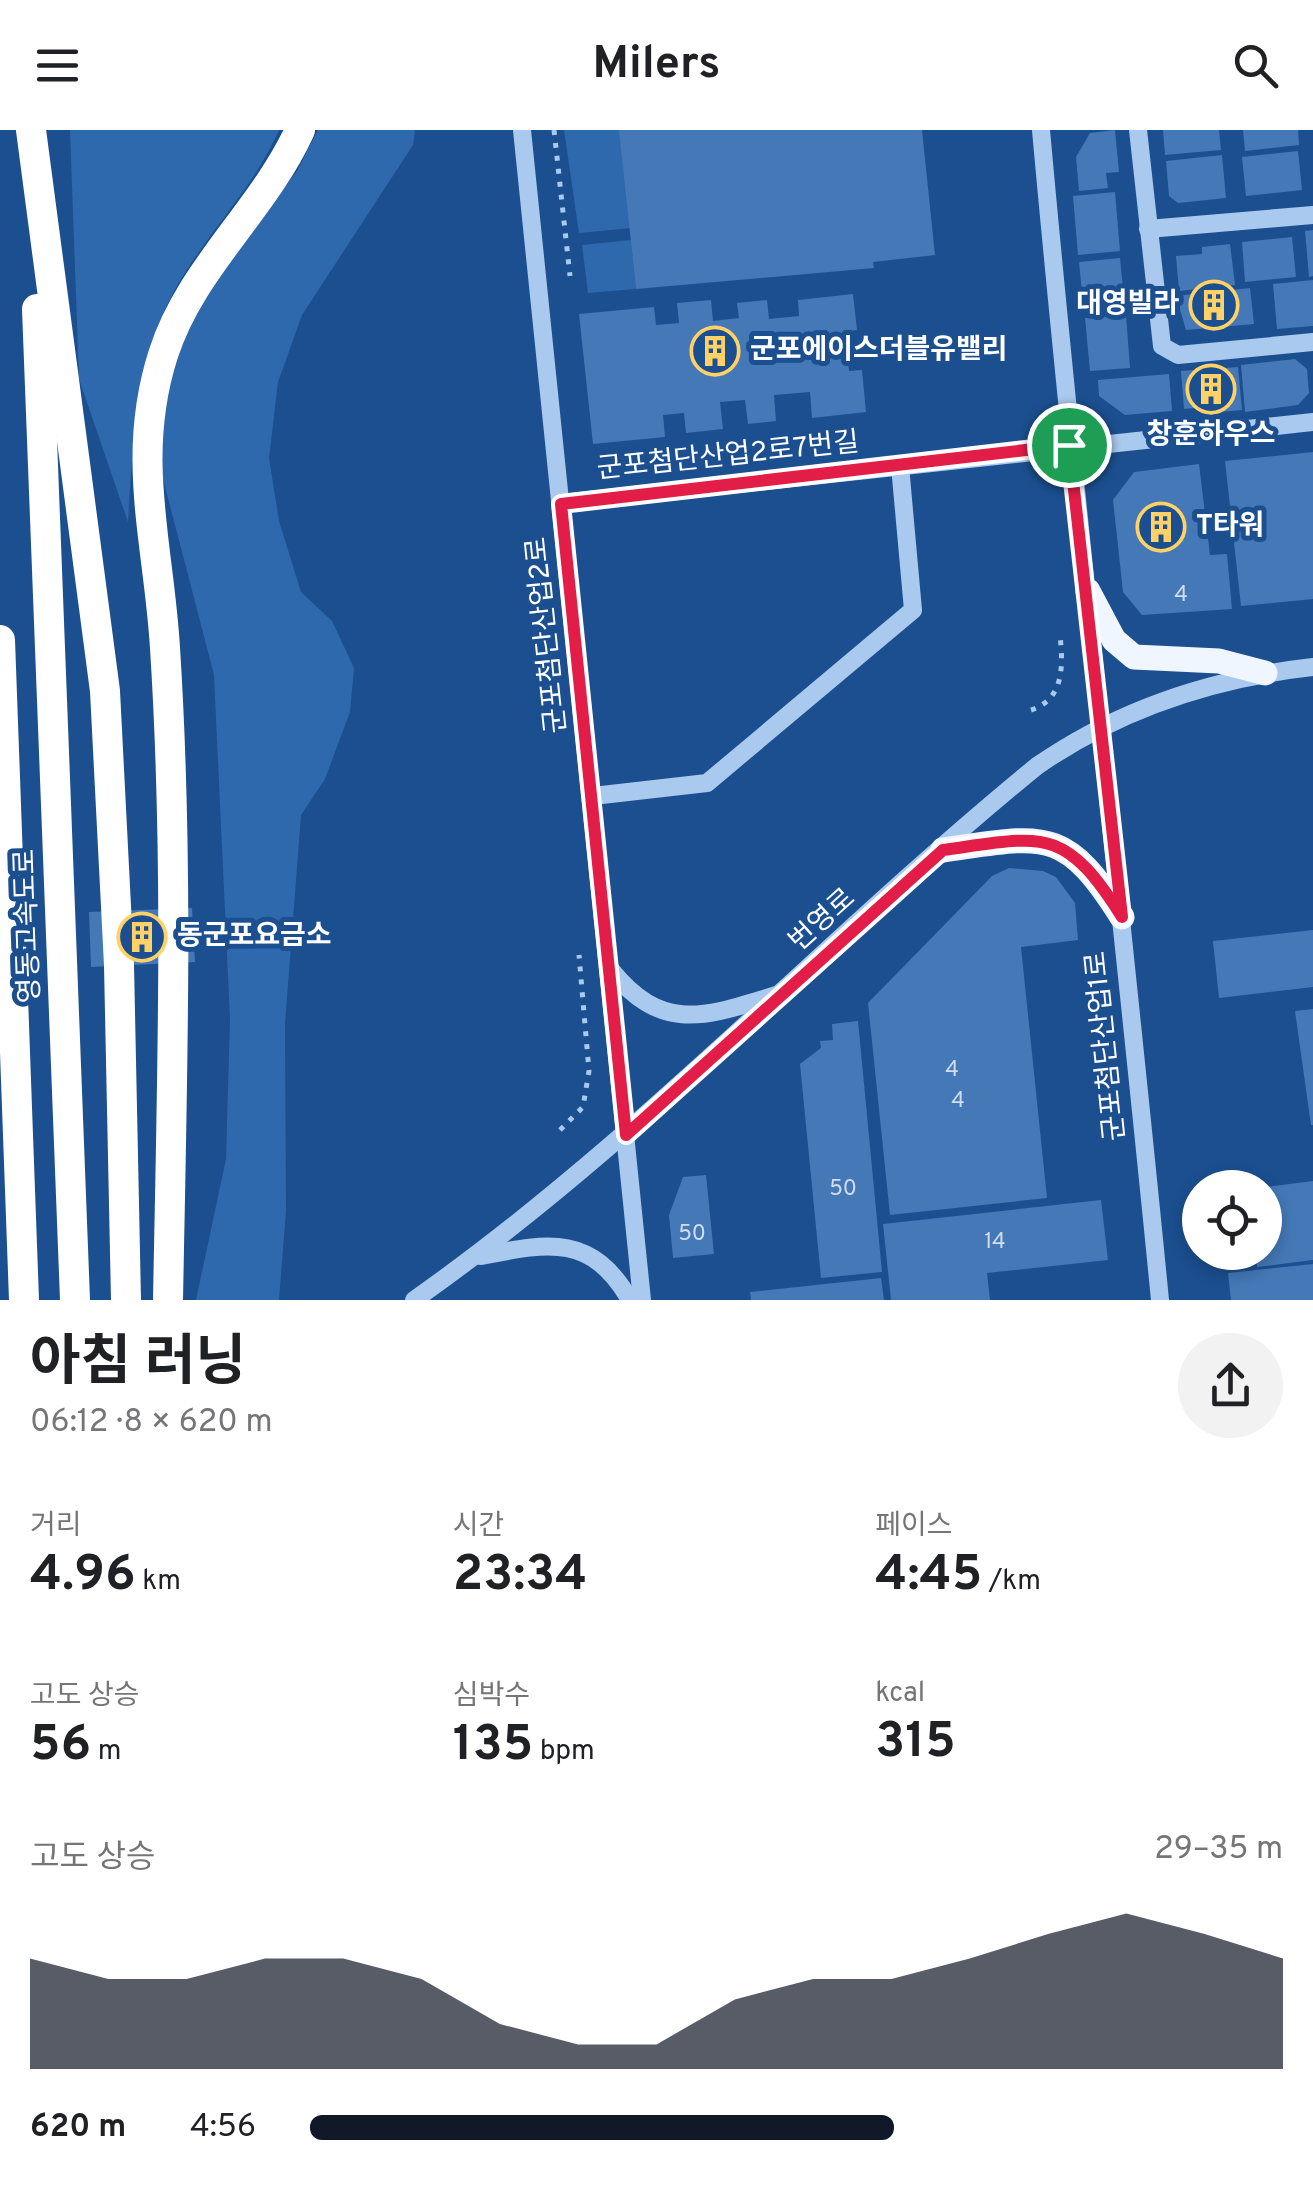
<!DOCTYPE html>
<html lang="ko">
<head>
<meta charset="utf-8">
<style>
	body { margin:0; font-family:Overpass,"Noto Sans KR",sans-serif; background:#f2f2f2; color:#202124; height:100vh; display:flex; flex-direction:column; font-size:38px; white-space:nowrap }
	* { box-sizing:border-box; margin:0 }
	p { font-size:32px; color:#757577 }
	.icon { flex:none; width:55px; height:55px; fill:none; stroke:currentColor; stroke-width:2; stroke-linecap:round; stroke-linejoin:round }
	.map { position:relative; height:1170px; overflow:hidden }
	.side { display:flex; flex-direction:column; background:#fff; flex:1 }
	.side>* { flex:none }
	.buttons { position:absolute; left:1182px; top:1040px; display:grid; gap:20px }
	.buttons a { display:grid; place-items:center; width:100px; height:100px; border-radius:50%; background:#fff; box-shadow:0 5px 15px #0003; font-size:50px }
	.pin { position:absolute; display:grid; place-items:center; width:85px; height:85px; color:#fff; margin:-42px; border:5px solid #fff; border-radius:50%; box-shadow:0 2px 10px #0007 }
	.round { display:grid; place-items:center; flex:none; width:105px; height:105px; border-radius:52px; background:#f2f2f2 }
	.summary { display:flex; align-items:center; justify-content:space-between; height:170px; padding:0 30px }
	h1 { font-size:55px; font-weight:700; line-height:75px }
	.metrics { display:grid; grid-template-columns:repeat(3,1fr); gap:15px; height:170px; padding:10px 30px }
	.metrics div { display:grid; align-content:center }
	.metrics b { font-size:50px; font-weight:700 }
	.metrics small { font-size:28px; font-weight:400 }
	.metrics p { font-size:28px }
	.chart { height:280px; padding:20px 30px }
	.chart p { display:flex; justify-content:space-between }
	.chart svg { width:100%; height:180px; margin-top:10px; fill:#111827; opacity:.7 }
	ul { padding:0 30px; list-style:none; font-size:32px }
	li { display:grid; grid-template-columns:160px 120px 1fr; align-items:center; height:75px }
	li i { height:25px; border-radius:12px; background:#111827 }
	header { display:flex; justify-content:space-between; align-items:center; height:130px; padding:0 30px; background:#fff; font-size:45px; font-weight:700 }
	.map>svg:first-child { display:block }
	.green { fill:#2e69ad }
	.building { fill:#4478b7 }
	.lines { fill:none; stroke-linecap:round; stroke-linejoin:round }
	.path { stroke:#a9c9ee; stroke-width:5; stroke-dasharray:5 8; stroke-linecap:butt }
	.minor { stroke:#a9c9ee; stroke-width:18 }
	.major { stroke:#f0f6ff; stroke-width:25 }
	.highway { stroke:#fff; stroke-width:30 }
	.route-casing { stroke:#fff; stroke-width:20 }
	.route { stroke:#e11d48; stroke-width:12 }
	.labels { text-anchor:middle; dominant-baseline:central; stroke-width:10; stroke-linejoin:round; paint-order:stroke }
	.number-label { font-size:22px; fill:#d0dded }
	.poi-label { font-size:28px; font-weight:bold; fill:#fff; stroke:#1b4f8f; text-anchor:start }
	.street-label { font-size:28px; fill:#fff; stroke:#1b4f8f }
</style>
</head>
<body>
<header><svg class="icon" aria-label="menu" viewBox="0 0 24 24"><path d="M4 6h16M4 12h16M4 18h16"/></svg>Milers<svg class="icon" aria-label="search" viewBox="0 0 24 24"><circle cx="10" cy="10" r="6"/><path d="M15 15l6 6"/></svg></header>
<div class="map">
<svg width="1313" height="1170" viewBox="0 0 1313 1170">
	<rect width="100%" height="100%" fill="#1b4f8f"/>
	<g class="green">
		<path d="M70,0H279C254,57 210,100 178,154C137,225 133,312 128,392L79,249Z"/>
		<polygon points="318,0 415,0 413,15 302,185 278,252 269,328 279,391 301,462 332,491 354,538 350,582 325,649 301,685 285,894 286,1081 279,1170 196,1170 226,1029 230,889 214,545 161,341 165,266 196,174 297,41"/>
		<polygon points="564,0 681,0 673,94 579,103"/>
		<polygon points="631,110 636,159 588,163 582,115"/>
	</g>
	<g class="building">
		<polygon points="619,0 922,0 935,125 873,132 874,138 636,159"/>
		<polygon points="1115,0 1119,42 1106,43 1108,58 1079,61 1076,27 1090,3"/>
		<polygon points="1163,0 1219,0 1221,20 1165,25"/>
		<polygon points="1243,0 1298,0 1299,15 1245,21"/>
		<polygon points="1298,21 1302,60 1246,66 1242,27"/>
		<polygon points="1222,25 1226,68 1178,73 1169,66 1166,31"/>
		<polygon points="1115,62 1120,121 1078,125 1073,66"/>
		<polygon points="1313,100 1313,146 1309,147 1305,101"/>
		<polygon points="1292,107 1296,147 1245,152 1242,112"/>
		<polygon points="1230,114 1235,155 1179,161 1176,126 1202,124 1202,117"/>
		<polygon points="1120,128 1125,179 1084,183 1079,132"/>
		<polygon points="1313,150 1313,196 1277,199 1273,154"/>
		<polygon points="1250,158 1254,194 1186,200 1176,166"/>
		<polygon points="853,164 857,200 845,202 849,241 862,240 866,282 812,288 810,262 774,265 776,291 748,294 745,270 720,272 723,299 686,303 684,283 663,285 665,307 593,314 579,184 654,177 656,195 679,193 677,173 711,170 713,191 739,188 737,173 767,170 769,189 799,186 798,170"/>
		<polygon points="1126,185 1130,238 1090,241 1085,188"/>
		<polygon points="1295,229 1307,239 1309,263 1298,275 1245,282 1241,235"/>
		<polygon points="1238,237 1242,280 1208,283 1208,277 1184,279 1181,241"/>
		<polygon points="1169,244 1172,281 1125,285 1099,266 1098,250"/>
		<polygon points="1313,322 1313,469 1241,476 1225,331"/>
		<polygon points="1199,334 1210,425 1227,424 1232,479 1142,485 1123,462 1113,370 1134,342"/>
		<polygon points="1009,738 1043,741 1056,747 1075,773 1078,810 1021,817 1047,1068 890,1085 868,873 992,746"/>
		<polygon points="192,778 195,832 91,837 89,782"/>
		<polygon points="1313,800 1313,857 1219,868 1213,811"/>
		<polygon points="1313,879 1313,995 1311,995 1295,881"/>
		<polygon points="858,891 882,1142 821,1148 800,934 821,918 820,911 833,910 832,894"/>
		<polygon points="706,1045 714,1124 673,1128 669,1085 683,1047"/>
		<polygon points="1313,1051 1313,1130 1257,1137 1256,1122 1265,1122 1265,1057"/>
		<polygon points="1101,1070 1108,1130 987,1143 990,1170 891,1170 883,1094"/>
		<polygon points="1313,1134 1313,1170 1231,1170 1228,1143"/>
		<polygon points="881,1148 884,1170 751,1170 750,1162"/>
	</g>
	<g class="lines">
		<g class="path">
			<polyline points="554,0 570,146"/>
			<path d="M1031,580C1065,569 1063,534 1060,505"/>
			<polyline points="560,1000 583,977 589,941 579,825"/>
		</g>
		<g class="minor">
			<polyline points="522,0 642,1170"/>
			<path d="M1041,0C1076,390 1122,780 1160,1170"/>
			<polyline points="1138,0 1162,216 1178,225 1313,212"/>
			<polyline points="1148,99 1313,85"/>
			<polyline points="561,373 1313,292"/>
			<polyline points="593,666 707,653 913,480 900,336"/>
			<path d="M611,840C664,906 709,885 780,864"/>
			<path d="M481,1126C548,1113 591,1103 630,1170"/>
			<path d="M414,1170C639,1012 825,809 1037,636C1119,579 1215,548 1313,537"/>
		</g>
		<g class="major">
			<polyline points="1088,461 1114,510 1134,527 1219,531 1265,543"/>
			<path d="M943,720C1044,706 1064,695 1122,787"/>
		</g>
		<g class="highway">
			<polyline points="31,0 105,561 119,835 126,1170"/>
			<polyline points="37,179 75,1170"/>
			<polyline points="0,510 24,1170"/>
			<path d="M168,1170C172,953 179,735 165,518C159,415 130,328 163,225C190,139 263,81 300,0"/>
		</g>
	</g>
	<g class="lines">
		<g class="route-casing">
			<path id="route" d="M1069,315L1122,787C1064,695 1044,706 943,720L626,1005L561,374Z"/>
		</g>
		<use href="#route" class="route"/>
	</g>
	<defs>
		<g id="building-ring" transform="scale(2.5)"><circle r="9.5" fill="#1b4f8f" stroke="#ffd166" stroke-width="1.5"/><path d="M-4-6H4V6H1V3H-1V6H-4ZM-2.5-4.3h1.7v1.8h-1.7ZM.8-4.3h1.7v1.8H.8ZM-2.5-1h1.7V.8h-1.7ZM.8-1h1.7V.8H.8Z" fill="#ffd166"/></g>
	</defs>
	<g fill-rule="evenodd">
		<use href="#building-ring" x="1214" y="175"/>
		<use href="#building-ring" x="715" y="221"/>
		<use href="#building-ring" x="1211" y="259"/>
		<use href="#building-ring" x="1161" y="397"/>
		<use href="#building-ring" x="142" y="807"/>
	</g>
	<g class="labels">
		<g class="number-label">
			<text x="1181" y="465">4</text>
			<text x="952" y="940">4</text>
			<text x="958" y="971">4</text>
			<text x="843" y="1059">50</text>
			<text x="692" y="1104">50</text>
			<text x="995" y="1112">14</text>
		</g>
		<g class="poi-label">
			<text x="1179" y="175" text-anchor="end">대영빌라</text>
			<text x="750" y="221">군포에이스더블유밸리</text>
			<text x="1211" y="306" text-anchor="middle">창훈하우스</text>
			<text x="1196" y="397">T타워</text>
			<text x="177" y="807">동군포요금소</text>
		</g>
		<g class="street-label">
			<text transform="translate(728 327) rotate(-6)">군포첨단산업2로7번길</text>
			<text transform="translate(548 505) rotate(-96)">군포첨단산업2로</text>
			<text transform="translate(823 791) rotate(-42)">번영로</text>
			<text transform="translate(29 796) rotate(-92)">영동고속도로</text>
			<text transform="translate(1107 916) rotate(-96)">군포첨단산업1로</text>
		</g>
	</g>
</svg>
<div class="buttons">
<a><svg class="icon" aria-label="locate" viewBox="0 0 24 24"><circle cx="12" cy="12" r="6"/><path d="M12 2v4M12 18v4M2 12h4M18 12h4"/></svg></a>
</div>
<div class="pin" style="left:1069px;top:315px;background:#1e9e55"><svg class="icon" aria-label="arrive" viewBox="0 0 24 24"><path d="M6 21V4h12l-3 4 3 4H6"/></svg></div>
</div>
<section class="side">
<div class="summary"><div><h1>아침 러닝</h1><p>06:12 · 8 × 620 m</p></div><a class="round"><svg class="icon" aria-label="share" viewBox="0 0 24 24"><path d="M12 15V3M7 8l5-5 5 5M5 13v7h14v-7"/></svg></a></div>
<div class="metrics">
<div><p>거리</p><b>4.96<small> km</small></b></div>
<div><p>시간</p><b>23:34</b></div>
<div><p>페이스</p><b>4:45<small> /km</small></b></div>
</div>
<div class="metrics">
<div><p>고도 상승</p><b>56<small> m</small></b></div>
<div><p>심박수</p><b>135<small> bpm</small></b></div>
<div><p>kcal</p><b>315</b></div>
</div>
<div class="chart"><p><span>고도 상승</span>29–35 m</p>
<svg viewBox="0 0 160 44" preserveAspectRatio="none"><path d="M0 44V17L10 22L20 22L30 17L40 17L50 22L60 33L70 38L80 38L90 27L100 22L110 22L120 17L130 11L140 6L150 11L160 17V44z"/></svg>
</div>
<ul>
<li><b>620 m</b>4:56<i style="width:60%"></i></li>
</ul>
</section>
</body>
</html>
